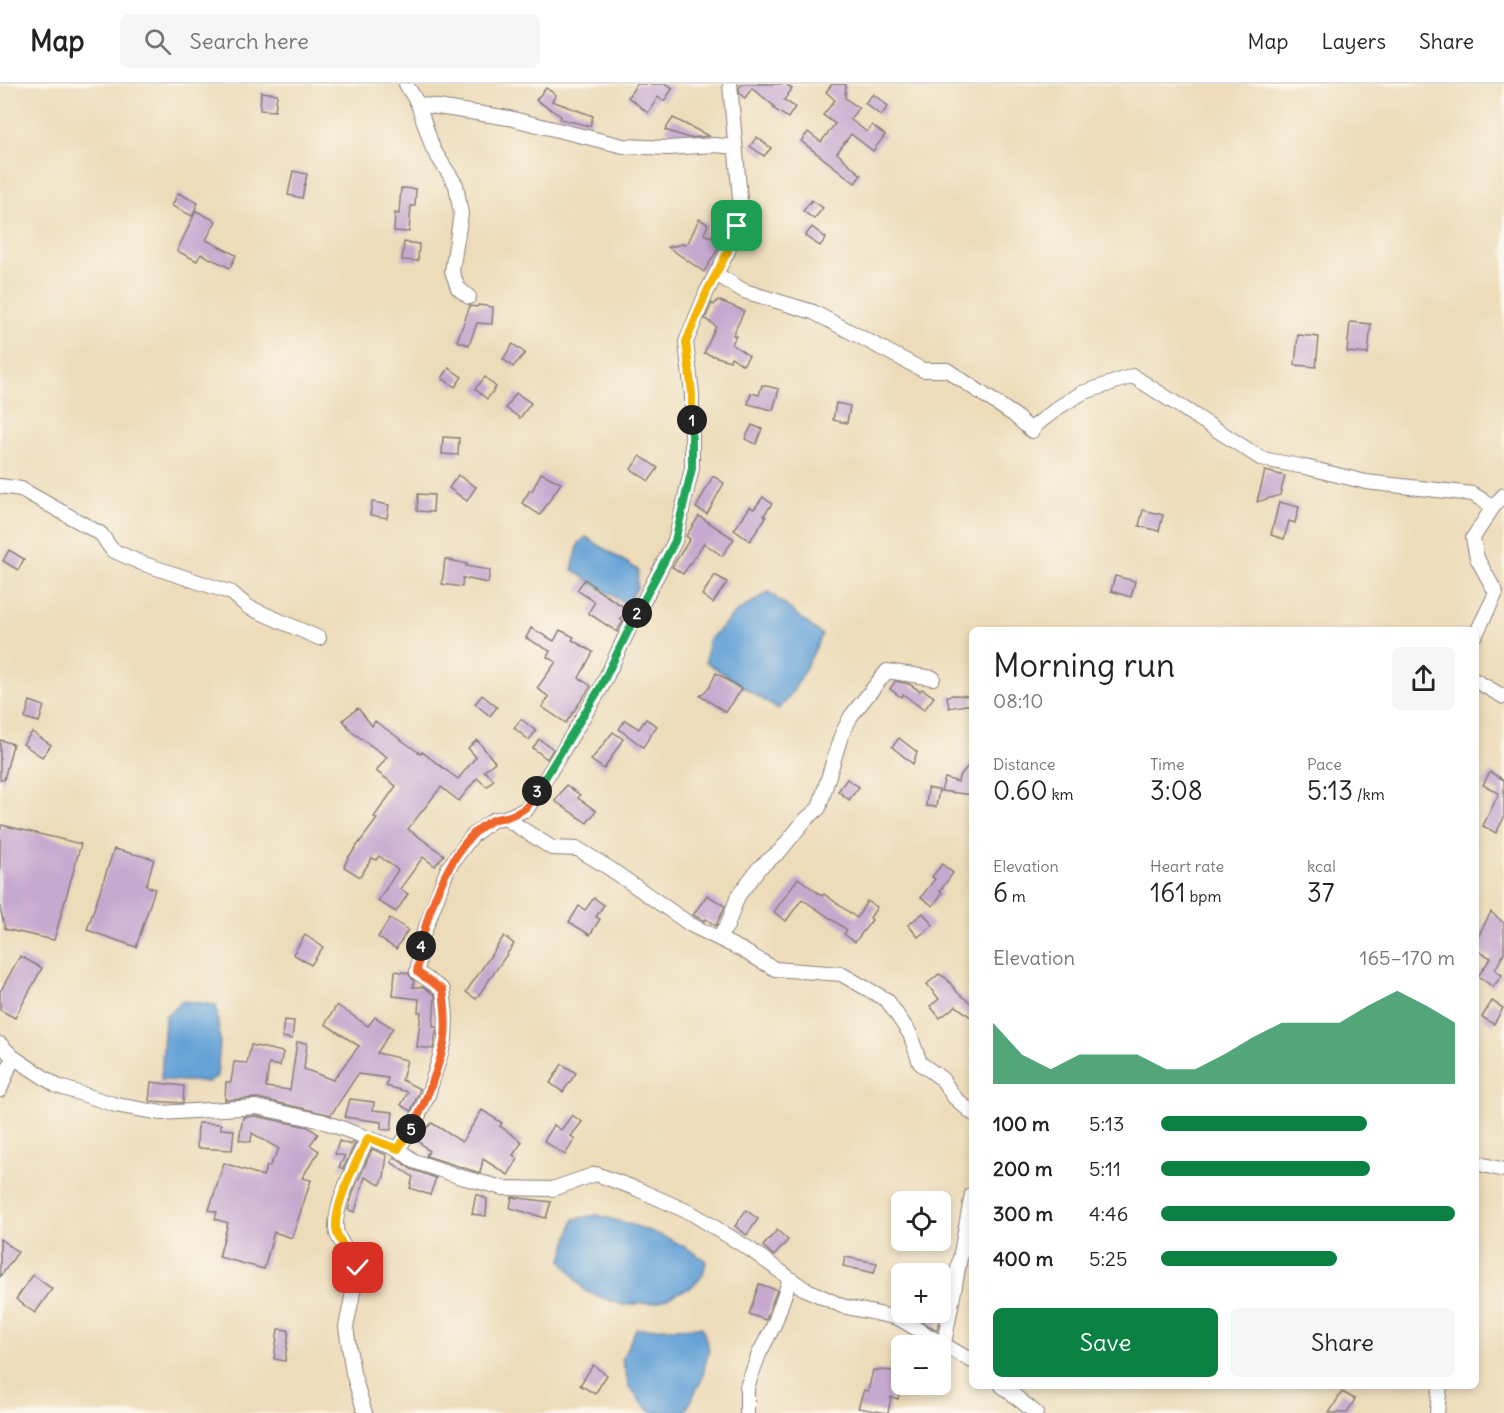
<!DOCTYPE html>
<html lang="en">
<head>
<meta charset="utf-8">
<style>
	body { margin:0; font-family:Delius,sans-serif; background:#f6f6f6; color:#222; height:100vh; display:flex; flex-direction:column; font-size:22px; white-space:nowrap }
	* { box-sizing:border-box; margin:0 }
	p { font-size:20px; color:#767676 }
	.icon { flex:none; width:33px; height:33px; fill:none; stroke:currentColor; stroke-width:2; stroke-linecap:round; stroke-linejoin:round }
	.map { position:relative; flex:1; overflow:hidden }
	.details { position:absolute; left:969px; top:543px; width:510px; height:762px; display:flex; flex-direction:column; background:#fff; border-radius:9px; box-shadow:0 3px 9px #0003 }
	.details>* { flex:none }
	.fabs { position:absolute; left:891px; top:1107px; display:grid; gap:12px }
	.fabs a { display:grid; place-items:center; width:60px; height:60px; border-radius:9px; background:#fff; box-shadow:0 3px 9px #0003; font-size:30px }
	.pin { position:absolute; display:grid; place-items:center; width:51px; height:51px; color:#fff; margin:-26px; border-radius:12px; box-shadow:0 3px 9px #0006 }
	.km { position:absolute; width:30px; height:30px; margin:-15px; border-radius:50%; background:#222; color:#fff; font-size:16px; line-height:30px; text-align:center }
	.round { display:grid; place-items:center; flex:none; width:63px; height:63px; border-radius:9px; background:#f6f6f6 }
	.summary { display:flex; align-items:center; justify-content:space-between; height:102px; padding:0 24px }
	h1 { font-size:33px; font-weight:600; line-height:45px }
	.metrics { display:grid; grid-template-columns:repeat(3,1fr); gap:9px; height:102px; padding:6px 24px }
	.metrics div { display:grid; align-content:center }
	.metrics b { font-size:26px; font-weight:600 }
	.metrics small { font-size:16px; font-weight:400 }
	.metrics p { font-size:16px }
	.chart { height:168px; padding:12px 24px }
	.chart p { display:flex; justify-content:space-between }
	.chart svg { width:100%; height:108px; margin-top:6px; fill:#0b8043; opacity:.7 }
	.action { display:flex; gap:12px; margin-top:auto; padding:12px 24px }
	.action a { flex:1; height:69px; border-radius:9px; background:#0b8043; color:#fff; font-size:24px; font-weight:600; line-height:69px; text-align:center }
	.action a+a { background:#f6f6f6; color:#222 }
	ul { padding:0 24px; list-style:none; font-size:20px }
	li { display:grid; grid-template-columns:96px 72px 1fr; align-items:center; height:45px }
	li i { height:15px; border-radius:8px; background:#0b8043 }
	header { display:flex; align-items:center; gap:36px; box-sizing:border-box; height:84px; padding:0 30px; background:#fff; border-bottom:2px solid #e0e0e0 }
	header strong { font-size:28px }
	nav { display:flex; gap:33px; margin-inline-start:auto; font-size:21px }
	.search { width:420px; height:54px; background:#f6f6f6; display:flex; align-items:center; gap:15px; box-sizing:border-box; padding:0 21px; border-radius:9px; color:#767676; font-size:22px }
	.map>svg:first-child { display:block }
	.water { fill:#65a2d7; stroke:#446289; stroke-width:1.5 }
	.building { fill:#c7a9cf }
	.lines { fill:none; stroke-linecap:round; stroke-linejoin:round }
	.minor-casing { stroke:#887f7a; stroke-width:16 }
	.minor { stroke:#fff; stroke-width:14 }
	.split-1-casing { stroke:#fff; stroke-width:12 }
	.split-2-casing { stroke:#fff; stroke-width:12 }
	.split-3-casing { stroke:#fff; stroke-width:12 }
	.split-4-casing { stroke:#fff; stroke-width:12 }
	.split-5-casing { stroke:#fff; stroke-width:12 }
	.split-6-casing { stroke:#fff; stroke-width:12 }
	.split-1 { stroke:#f5b400; stroke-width:8 }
	.split-2 { stroke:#22a559; stroke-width:8 }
	.split-3 { stroke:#22a559; stroke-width:8 }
	.split-4 { stroke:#f0652b; stroke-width:8 }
	.split-5 { stroke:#f0652b; stroke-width:8 }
	.split-6 { stroke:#f5b400; stroke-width:8 }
</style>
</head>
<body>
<header>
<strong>Map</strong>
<div class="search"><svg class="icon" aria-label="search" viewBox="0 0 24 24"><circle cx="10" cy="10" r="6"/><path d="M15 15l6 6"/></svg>Search here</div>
<nav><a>Map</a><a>Layers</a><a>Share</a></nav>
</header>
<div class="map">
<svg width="1504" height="1329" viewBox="0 0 1504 1329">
	<rect width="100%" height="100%" fill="#fbf7ec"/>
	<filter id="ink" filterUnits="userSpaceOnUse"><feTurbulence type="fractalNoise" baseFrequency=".0167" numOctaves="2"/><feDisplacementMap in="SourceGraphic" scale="12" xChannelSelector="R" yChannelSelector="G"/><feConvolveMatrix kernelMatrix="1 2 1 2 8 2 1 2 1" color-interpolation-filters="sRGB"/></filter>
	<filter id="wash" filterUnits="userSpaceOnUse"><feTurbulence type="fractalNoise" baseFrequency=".008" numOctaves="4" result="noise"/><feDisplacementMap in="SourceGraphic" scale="24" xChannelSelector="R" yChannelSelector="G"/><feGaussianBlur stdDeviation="1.35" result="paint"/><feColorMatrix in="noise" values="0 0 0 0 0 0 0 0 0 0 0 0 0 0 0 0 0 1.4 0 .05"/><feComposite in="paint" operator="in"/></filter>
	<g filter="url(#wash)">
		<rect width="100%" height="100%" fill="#eddcb9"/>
		<g class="water">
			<polygon points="586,453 638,486 637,504 627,520 598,503 572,485 579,459"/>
			<path d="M769,508L822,551C814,567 791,619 777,625L706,578L708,557L735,529Z"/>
			<polygon points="183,917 216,921 220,957 217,992 209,998 161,996 165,932"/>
			<path d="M597,1131C635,1141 674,1152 706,1177L703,1191L691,1203L658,1218L623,1221L585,1207L562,1176L574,1135Z"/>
			<polygon points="702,1243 709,1265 702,1295 686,1326 684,1329 657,1329 647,1325 629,1303 622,1275 636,1245"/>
		</g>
		<g id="blocks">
			<g class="building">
				<polygon points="637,0 666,0 673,4 664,17 658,13 648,29 628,13"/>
				<polygon points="742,0 786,0 792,5 784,16 795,23 788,34 773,24 774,22 752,4 745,14 740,10 739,4"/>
				<polygon points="832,0 846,0 845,14 859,24 850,35 867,48 872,41 885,51 873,67 851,50 837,69 861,91 855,99 801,57 808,48 821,58 835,40 823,31 835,16 826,8"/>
				<polygon points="546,4 556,11 552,17 593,32 590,42 560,35 561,32 536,16"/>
				<polygon points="261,8 277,10 275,27 260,26"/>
				<polygon points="873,10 888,22 881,32 865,19"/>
				<polygon points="673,34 709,52 689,54 665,46"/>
				<polygon points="757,53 771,64 764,72 750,62"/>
				<polygon points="293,87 307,90 302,114 288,111"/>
				<polygon points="401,104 416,105 415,122 411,122 409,148 394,147 395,129 399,130"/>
				<polygon points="178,109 198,119 192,132 172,122"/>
				<polygon points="812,116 823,124 814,135 803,127"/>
				<polygon points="196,127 216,137 206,156 236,171 230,184 201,170 197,177 177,167"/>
				<polygon points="699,135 708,140 704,150 722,158 704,188 668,163 688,159"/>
				<polygon points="812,143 826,154 820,162 805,152"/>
				<polygon points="404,158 419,160 418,177 402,176"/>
				<polygon points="718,216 744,227 733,251 736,252 732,260 749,272 743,281 731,273 730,277 704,269 716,242 705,235 712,219 714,221"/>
				<polygon points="478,221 493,223 492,240 477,239 469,261 457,257 470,222 477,223"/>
				<polygon points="1350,238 1371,240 1368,270 1347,268"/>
				<polygon points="1298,251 1319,253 1316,283 1295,281"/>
				<polygon points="513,260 525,269 513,283 503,275"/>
				<polygon points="449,284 462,293 455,303 442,294"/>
				<polygon points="485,293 496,303 487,315 475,305"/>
				<polygon points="762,301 779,305 773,326 748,320 751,309 759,311"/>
				<polygon points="516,309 531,319 520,334 506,324"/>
				<polygon points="836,319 850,322 847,339 833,336"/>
				<polygon points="752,341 762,345 756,360 745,355"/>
				<polygon points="443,353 459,354 458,371 442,370"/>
				<polygon points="640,372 658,384 649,397 631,385"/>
				<polygon points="1265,387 1285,392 1280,411 1257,418"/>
				<polygon points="541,389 561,399 540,431 522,419 530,406 532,407"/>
				<polygon points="458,391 476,403 467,417 449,404"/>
				<polygon points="713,392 724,399 707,430 696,424"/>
				<polygon points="418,410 434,411 433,428 417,427"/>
				<polygon points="763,413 772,420 764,431 766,433 750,457 734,446 750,423 754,425"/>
				<polygon points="372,418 389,421 387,434 370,431"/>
				<polygon points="1279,418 1299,423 1295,439 1289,437 1284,455 1271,451"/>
				<polygon points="1143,426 1163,431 1159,447 1139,442"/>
				<polygon points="699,432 734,455 722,472 704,459 683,490 672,483 690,455 686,452"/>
				<polygon points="9,466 24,475 18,486 3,477"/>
				<polygon points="445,475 467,480 466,482 490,486 488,499 463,494 462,503 442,500"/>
				<polygon points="715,491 727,498 713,519 702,511"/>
				<polygon points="1115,492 1135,497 1131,513 1111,507"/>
				<polygon points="585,495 594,502 593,503 627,525 620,535 623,537 617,548 588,529 595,518 577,506"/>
				<polygon points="531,544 554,557 560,546 574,553 572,556 593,568 579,594 591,602 566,639 542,623 549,613 537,604 556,578 547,573 550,567 526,554"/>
				<polygon points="716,589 742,605 726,628 700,612 709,604"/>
				<polygon points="895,597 909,600 920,607 922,605 934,613 924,626 903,610 901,613 890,605"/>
				<polygon points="482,611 497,623 490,632 475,620"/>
				<polygon points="953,611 972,612 972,620 949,624 947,612"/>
				<polygon points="30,617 44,622 39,638 25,634"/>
				<polygon points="358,624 372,642 375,637 421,670 422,668 458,695 476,673 468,664 477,656 495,678 484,687 494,695 487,703 477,694 459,717 441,703 408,745 444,771 435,782 423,773 400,805 408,810 396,828 378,817 398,786 379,772 376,776 372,774 360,793 344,783 348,774 377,735 374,733 396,702 376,687 387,673 352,648 343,636"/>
				<polygon points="521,635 536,647 529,656 514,644"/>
				<polygon points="646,635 657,642 643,663 619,645 625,636 639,645"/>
				<polygon points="32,648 51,661 42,673 23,660"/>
				<polygon points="613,648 623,655 604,685 591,676"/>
				<polygon points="899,654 917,668 913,680 892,663"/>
				<polygon points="539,655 553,665 547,675 533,664"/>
				<polygon points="0,656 13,660 4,696 0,696"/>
				<polygon points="972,677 972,711 941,707 945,694 958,698 959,693"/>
				<polygon points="1490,688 1504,696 1504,734 1496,749 1483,742 1499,709 1483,701"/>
				<polygon points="847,695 859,703 849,716 838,707"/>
				<polygon points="566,701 580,711 578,714 596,727 587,739 555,717"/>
				<polygon points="928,704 939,706 936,723 926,722"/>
				<polygon points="2,741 81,760 54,856 5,845 0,824 0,747"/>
				<polygon points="114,765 154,775 146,802 155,805 136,863 87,846"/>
				<polygon points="942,780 953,789 940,807 942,809 933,822 921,813 935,795 932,793"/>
				<polygon points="798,794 822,812 824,810 857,834 867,817 877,823 870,834 872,836 855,858 844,850 847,846 802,815 786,837 774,828"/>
				<polygon points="707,811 725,822 716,842 706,835 704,837 693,831"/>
				<polygon points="594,814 604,821 596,833 600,835 590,851 569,838 579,822 585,826"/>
				<polygon points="1491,828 1504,839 1504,869 1495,886 1502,891 1493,903 1478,892 1491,874 1476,866 1476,857"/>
				<polygon points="923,829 933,841 918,853 908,841"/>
				<polygon points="390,834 408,846 396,865 378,853"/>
				<polygon points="305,851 323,863 311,881 293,870"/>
				<polygon points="504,852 514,860 476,915 466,908"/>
				<polygon points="20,872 42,884 15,934 0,926 0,908"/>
				<polygon points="395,887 408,889 414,897 413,903 423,903 435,911 433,943 437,943 433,965 417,963 421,928 418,928 419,915 393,912"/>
				<polygon points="939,890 946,894 958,909 972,920 972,934 956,922 940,934 930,922 939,915 927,900"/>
				<polygon points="1492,917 1503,924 1494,940 1482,933"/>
				<polygon points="337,921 368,942 375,933 393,944 377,969 407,976 402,996 420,1005 411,1027 401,1021 408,1008 386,1002 388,994 358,990 331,1031 258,1014 225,1016 226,998 231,998 234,978 247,979 251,961 283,968 280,982 269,980 266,1003 290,1006 297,958 307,959 304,985 333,996 359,962 325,940"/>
				<polygon points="284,936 294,937 292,955 282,953"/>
				<polygon points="562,980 576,989 563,1008 550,999"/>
				<polygon points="151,998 184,1002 183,1019 149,1017"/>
				<polygon points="350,1015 374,1018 373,1026 393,1028 391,1046 381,1045 381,1038 345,1033"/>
				<polygon points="482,1026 502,1039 500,1042 522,1058 513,1071 518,1075 508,1091 483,1075 480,1089 426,1072 429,1067 416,1055 432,1039 462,1058"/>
				<polygon points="572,1031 582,1038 571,1052 575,1055 565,1071 544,1057 554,1041 561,1046"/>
				<polygon points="255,1032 308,1043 318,1050 310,1061 319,1067 302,1094 311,1096 292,1154 274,1148 264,1185 219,1173 228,1139 215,1135 217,1128 209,1126 224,1079 263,1092 267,1082 269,1083 279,1065 252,1049 251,1058 239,1056 243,1033"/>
				<polygon points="198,1039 221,1040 221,1045 234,1046 232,1066 197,1064"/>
				<polygon points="339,1057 351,1061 352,1058 355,1059 343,1085 339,1083 345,1072 335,1070"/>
				<polygon points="372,1065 387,1071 384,1093 380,1101 365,1093 355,1128 348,1126 354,1106"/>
				<polygon points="394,1073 411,1085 436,1094 430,1111 410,1104 413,1093 391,1078"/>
				<polygon points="476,1110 487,1115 486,1132 472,1130"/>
				<polygon points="512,1113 551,1118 546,1134 510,1124"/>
				<polygon points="746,1126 758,1135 747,1151 735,1142"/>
				<polygon points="777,1146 788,1156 774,1172 763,1162"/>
				<polygon points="0,1155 18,1168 0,1193"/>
				<polygon points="845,1173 877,1179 874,1189 843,1182"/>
				<polygon points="33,1191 52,1205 35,1229 16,1215"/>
				<polygon points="759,1200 777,1206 766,1236 749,1230"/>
				<polygon points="914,1228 941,1228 937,1246 913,1233"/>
				<polygon points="278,1245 289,1246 285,1277 274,1275"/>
				<polygon points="593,1281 607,1291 595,1310 580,1301"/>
				<polygon points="873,1286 902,1287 902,1299 898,1315 891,1313 888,1329 858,1324 864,1306 868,1307"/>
				<polygon points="1342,1308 1355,1315 1347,1329 1329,1329"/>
			</g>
		</g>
	</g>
	<g filter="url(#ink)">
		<use href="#blocks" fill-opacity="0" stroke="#887f7a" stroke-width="1.5"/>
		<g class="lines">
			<g class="minor-casing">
				<g id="minor">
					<polyline points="406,0 418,20 509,34 623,62 668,64 715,61 734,63"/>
					<polyline points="418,20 433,65 456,101 461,130 452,187 458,204 469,213"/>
					<polyline points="716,190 744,207 813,228 923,286 947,286 1014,331 1032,347 1036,341 1059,323 1082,309 1133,292 1262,375 1305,383 1366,398 1473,410 1493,423"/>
					<polyline points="0,402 21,405 101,450 112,466 141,479 232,509 248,523 319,554"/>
					<polyline points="1476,550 1496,509 1477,474 1473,454 1493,423 1504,411"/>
					<polyline points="1476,597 1504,613"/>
					<polyline points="505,734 552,764 578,765 609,784 691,841 742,866 775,885 841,890 887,916 910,950 920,979 942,995 954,1013 972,1029"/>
					<polyline points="718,854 727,842 738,812 759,784 780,767 805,736 819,724 841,652 851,632 887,587 933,594"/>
					<polyline points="0,960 13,973 57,1002 116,1021 161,1029 256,1023 322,1037 368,1054"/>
					<polyline points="0,1006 13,973"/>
					<polyline points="398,1065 414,1041 428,1011 445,956 446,932 443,906 417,888 423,851 448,784 472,752 493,736 505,734 527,725 601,604 627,549 675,457 692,384 692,310 686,258 707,207 728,167 737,142 740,115 730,0"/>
					<polyline points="1476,1079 1504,1086"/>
					<polyline points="944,1260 972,1110"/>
					<polyline points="1002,1302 1036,1329"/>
					<path d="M365,1329L353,1289L346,1243L358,1184C352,1174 343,1163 338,1152C328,1132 358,1073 368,1054L398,1065L414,1077L461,1093L503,1104L552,1105L596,1090L637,1105L693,1130L751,1166L803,1204L842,1222L898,1234L972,1277"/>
					<polyline points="747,1329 747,1303 759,1270 774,1241 790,1195"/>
					<polyline points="1437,1329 1440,1302"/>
				</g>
			</g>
			<use href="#minor" class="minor"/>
		</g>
	</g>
	<g class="lines" filter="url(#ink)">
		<g class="split-1-casing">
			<polyline id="split-1" points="692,336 692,310 686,258 707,207 728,167 737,142"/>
		</g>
		<g class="split-2-casing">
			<polyline id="split-2" points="637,529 675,457 692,384 692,336"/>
		</g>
		<g class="split-3-casing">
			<polyline id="split-3" points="537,707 600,604 637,529"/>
		</g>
		<g class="split-4-casing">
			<path id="split-4" d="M421,862C428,823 455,753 493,736C497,734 503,734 507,733C526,726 527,724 537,707"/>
		</g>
		<g class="split-5-casing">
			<path id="split-5" d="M411,1045C423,1027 442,975 445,953C447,937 445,922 443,906L417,888L421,862"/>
		</g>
		<g class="split-6-casing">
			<path id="split-6" d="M358,1184C352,1174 343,1163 338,1152C328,1132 358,1073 368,1054L398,1065L411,1045"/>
		</g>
		<use href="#split-1" class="split-1"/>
		<use href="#split-2" class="split-2"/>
		<use href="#split-3" class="split-3"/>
		<use href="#split-4" class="split-4"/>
		<use href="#split-5" class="split-5"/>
		<use href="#split-6" class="split-6"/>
	</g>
</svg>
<div class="fabs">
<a><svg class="icon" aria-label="locate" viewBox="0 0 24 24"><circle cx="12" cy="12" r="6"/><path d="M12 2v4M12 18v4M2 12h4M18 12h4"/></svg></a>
<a>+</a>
<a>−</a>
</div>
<div class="pin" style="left:737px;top:142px;background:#1e9e55"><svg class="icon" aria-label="arrive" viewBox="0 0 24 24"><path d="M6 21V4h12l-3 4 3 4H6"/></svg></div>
<div class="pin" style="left:358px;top:1184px;background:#d93025"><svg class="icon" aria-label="check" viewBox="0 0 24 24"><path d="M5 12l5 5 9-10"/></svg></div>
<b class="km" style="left:692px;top:336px">1</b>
<b class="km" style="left:637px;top:529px">2</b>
<b class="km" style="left:537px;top:707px">3</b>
<b class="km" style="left:421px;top:862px">4</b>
<b class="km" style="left:411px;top:1045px">5</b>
<section class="details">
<div class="summary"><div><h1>Morning run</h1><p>08:10</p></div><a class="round"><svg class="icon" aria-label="share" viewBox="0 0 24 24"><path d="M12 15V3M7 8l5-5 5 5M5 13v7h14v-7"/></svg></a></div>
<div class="metrics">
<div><p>Distance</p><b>0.60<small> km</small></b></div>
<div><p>Time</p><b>3:08</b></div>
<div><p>Pace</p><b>5:13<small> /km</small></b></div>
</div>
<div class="metrics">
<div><p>Elevation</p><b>6<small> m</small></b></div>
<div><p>Heart rate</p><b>161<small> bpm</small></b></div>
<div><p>kcal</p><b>37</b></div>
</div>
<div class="chart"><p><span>Elevation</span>165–170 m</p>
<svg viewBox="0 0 160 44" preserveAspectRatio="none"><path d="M0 44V19L10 32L20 38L30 32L40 32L50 32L60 38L70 38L80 32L90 25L100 19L110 19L120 19L130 12L140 6L150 12L160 19V44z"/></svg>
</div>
<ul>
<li><b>100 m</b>5:13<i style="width:70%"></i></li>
<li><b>200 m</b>5:11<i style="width:71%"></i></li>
<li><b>300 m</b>4:46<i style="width:100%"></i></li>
<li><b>400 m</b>5:25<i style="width:60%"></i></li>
</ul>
<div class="action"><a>Save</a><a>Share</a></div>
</section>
</div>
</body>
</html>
